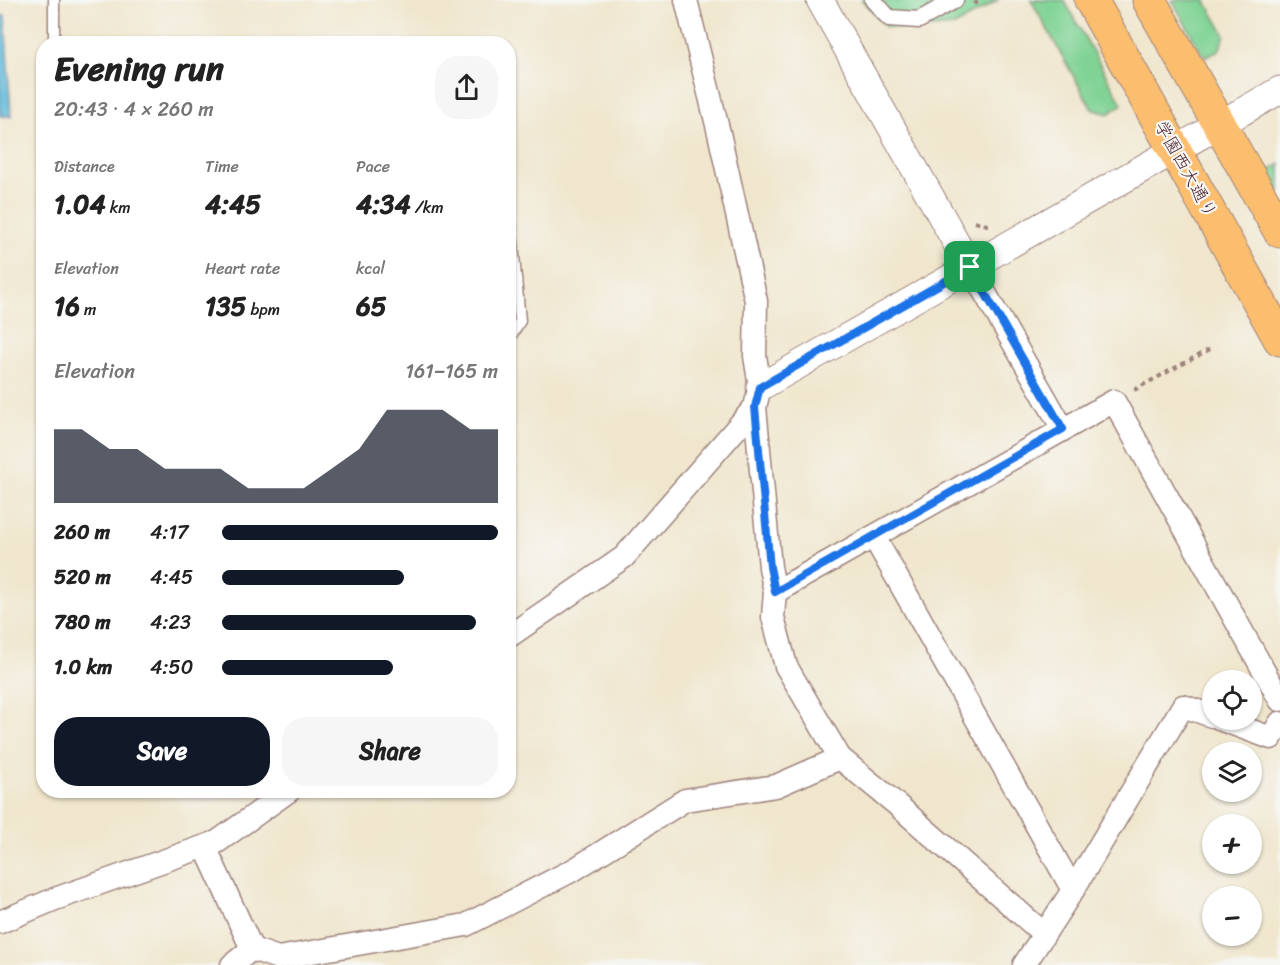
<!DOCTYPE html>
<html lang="en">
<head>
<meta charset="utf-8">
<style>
	body { margin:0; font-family:Sriracha,"Klee One",sans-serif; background:#f6f6f6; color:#222; height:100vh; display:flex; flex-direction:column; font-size:22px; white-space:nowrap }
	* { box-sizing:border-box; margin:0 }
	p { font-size:20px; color:#767676 }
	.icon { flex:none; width:33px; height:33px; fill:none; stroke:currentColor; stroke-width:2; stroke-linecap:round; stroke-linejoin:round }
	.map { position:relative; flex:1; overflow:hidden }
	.drawer { position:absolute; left:36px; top:36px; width:480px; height:762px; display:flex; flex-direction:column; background:#fff; border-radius:24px; box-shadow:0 2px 4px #0004 }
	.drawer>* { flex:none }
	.buttons { position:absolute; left:1202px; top:670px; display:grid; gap:12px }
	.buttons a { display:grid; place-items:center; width:60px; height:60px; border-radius:50%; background:#fff; box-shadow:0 2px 4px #0004; font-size:30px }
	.pin { position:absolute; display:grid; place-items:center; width:51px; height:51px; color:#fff; margin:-26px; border-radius:12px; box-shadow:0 3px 9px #0006 }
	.round { display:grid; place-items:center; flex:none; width:63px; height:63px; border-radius:24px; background:#f6f6f6 }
	.overview { display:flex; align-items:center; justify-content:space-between; height:102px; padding:0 18px }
	h1 { font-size:33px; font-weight:700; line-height:45px }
	.stats { display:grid; grid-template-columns:repeat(3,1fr); gap:9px; height:102px; padding:6px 18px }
	.stats div { display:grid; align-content:center }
	.stats b { font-size:26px; font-weight:700 }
	.stats small { font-size:16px; font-weight:400 }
	.stats p { font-size:16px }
	.chart { height:168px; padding:12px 18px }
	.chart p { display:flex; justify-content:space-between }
	.chart svg { width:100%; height:108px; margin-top:6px; fill:#111827; opacity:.7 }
	.primary-button { display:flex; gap:12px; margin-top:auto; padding:12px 18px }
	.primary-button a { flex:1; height:69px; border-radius:24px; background:#111827; color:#fff; font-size:24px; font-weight:700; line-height:69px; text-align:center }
	.primary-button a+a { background:#f6f6f6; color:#222 }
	ul { padding:0 18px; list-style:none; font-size:20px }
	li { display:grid; grid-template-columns:96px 72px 1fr; align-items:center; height:45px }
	li i { height:15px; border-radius:8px; background:#111827 }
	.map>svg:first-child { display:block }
	.green { fill:#80d395; stroke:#657960; stroke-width:1.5 }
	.water { fill:#5cb8da; stroke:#536c82; stroke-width:1.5 }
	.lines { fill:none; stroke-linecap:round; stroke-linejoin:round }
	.service-casing { stroke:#9d827c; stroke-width:13 }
	.pedestrian-casing { stroke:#9d827c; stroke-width:19 }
	.minor-casing { stroke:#9d827c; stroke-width:25 }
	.tertiary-casing { stroke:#9d827c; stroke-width:29 }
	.trunk-casing { stroke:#9d827c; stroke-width:35 }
	.path { stroke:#9d827c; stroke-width:4; stroke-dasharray:4.5 4.5; stroke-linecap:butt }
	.service { stroke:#fff; stroke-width:10 }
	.pedestrian { stroke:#fff; stroke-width:16 }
	.minor { stroke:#fff; stroke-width:22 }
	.tertiary { stroke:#fff; stroke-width:27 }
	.trunk { stroke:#fbbd6e; stroke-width:33 }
	.route-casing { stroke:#fff; stroke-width:12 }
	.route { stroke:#1a73e8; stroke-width:8 }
	.labels { text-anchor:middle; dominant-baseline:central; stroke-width:4.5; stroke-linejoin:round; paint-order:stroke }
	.street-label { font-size:18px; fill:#4a1f2b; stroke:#f6f6f2 }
</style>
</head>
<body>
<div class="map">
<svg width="1280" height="965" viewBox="0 0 1280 965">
	<rect width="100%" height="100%" fill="#f6f6f2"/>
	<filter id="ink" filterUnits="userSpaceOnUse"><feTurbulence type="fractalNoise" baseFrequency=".0167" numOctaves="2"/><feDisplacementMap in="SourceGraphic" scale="12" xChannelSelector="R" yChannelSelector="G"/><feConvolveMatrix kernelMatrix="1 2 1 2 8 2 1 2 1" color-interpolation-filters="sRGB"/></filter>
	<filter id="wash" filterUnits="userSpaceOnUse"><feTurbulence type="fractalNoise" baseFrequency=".008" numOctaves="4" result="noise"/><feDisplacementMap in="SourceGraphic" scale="24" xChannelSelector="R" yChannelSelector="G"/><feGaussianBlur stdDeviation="1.35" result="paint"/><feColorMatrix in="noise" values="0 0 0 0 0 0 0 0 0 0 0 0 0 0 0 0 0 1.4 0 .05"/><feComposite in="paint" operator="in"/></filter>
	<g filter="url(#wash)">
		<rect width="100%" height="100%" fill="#f0e6cd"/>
		<g class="green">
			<polygon points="862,0 998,0 955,26 920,29 886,27"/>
			<polygon points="1031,0 1064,0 1122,104 1108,114 1092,109"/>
			<polygon points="1172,0 1205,0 1225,35 1219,50 1204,57"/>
			<polygon points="1280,164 1280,193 1268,171"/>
		</g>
		<polygon class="water" points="0,15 5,16 11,116 0,116"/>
	</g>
	<g filter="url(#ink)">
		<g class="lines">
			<g class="service-casing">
				<g id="service">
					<polyline points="54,0 54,44"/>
					<polyline points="508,191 520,321 508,341"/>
				</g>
			</g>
			<g class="pedestrian-casing">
				<polyline id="pedestrian" points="873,0 889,18 919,20 955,0"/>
			</g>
			<g class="minor-casing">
				<g id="minor">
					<polyline points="970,267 1063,429"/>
					<polyline points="755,407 770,567 775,592 1114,401 1280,700"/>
					<polyline points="874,537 1073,890"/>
					<polyline points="775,592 773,617 786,666 840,758"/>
					<polyline points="508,637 624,557 755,407 760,387 755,356 756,301 719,133 686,0"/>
					<polyline points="1222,720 1271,738 1280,723"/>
					<polyline points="205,847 252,949"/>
					<polyline points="0,922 55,899 217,842 290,790"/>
					<polyline points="232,965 252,949 278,958 466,925 575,869 685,800 776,786 840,758 895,803 1044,934"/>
					<polyline points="1024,965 1073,890 1183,706 1212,716"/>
				</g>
			</g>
			<g class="tertiary-casing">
				<g id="tertiary">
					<polyline points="820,0 970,267"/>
					<polyline points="760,387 1280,90"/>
				</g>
			</g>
			<g class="trunk-casing">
				<g id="trunk">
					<polyline points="1091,0 1280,339"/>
					<polyline points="1149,0 1280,231"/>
				</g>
			</g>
			<g class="path">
				<polyline points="974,4 982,0"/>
				<polyline points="975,222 991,226"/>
				<polyline points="1134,390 1212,348"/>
			</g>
			<use href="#service" class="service"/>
			<use href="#pedestrian" class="pedestrian"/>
			<use href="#minor" class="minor"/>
			<use href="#tertiary" class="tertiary"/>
			<use href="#trunk" class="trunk"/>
		</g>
	</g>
	<g class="lines" filter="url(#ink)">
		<g class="route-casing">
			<polygon id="route" points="970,267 1063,429 775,592 770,567 755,407 760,387"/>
		</g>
		<use href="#route" class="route"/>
	</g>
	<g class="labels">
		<g class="street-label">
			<text transform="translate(1186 169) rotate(61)">学園西大通り</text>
		</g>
	</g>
</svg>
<div class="buttons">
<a><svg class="icon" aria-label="locate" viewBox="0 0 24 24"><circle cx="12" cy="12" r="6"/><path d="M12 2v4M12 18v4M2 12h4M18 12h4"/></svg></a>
<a><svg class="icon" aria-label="layers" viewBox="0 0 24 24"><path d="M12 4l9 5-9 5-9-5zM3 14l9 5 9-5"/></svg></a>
<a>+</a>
<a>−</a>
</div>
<div class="pin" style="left:970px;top:267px;background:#1e9e55"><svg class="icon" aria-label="arrive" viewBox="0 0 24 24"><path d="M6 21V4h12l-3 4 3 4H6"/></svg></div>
<section class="drawer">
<div class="overview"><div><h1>Evening run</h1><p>20:43 · 4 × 260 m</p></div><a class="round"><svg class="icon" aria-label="share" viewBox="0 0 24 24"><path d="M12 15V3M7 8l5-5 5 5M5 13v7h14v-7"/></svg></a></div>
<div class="stats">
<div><p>Distance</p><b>1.04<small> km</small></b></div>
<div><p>Time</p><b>4:45</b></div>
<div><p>Pace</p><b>4:34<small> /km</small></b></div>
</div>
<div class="stats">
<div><p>Elevation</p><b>16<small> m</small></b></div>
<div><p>Heart rate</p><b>135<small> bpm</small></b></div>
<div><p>kcal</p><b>65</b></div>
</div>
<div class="chart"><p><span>Elevation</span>161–165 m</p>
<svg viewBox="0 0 160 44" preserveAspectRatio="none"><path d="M0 44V14L10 14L20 22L30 22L40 30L50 30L60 30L70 38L80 38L90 38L100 30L110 22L120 6L130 6L140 6L150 14L160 14V44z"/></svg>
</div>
<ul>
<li><b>260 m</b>4:17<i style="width:100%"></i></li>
<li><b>520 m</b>4:45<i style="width:66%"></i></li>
<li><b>780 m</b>4:23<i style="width:92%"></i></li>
<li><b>1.0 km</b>4:50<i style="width:62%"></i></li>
</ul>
<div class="primary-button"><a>Save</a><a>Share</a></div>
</section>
</div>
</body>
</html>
